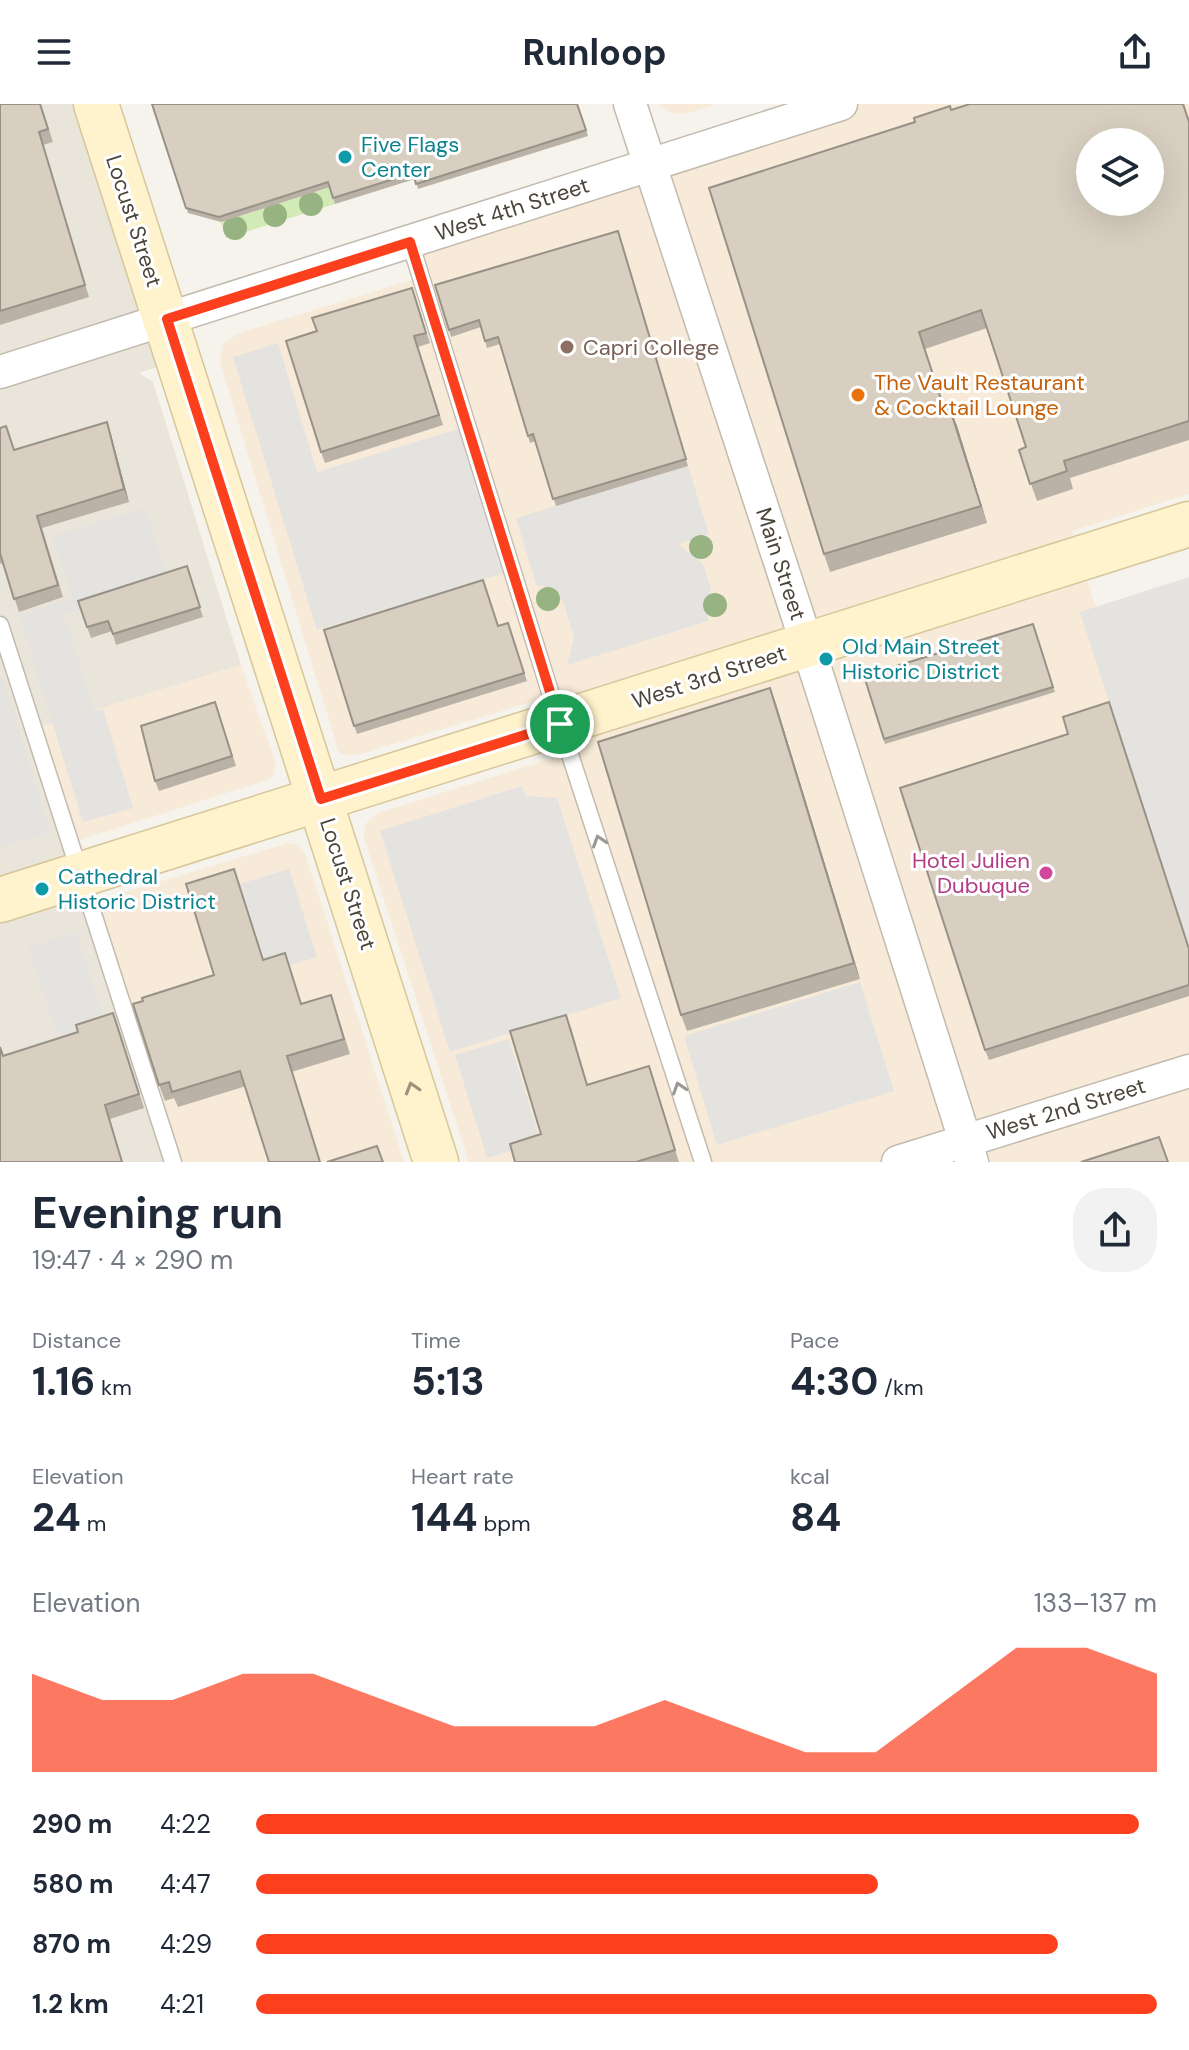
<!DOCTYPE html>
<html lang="en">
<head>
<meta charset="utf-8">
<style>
	body { margin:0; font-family:"DM Sans",sans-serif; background:#f2f2f3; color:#1f2937; height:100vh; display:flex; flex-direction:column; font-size:30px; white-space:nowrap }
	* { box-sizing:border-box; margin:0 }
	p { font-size:26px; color:#747a83 }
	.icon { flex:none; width:44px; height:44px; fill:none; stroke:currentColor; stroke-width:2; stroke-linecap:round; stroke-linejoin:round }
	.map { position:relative; height:1058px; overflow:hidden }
	.drawer { display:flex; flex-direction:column; background:#fff; flex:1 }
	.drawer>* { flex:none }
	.fabs { position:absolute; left:1076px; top:24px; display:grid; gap:16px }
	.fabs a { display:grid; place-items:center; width:88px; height:88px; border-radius:50%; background:#fff; box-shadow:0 8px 32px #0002; font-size:40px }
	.pin { position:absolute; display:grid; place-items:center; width:68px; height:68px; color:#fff; margin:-34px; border:4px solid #fff; border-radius:50%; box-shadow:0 2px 8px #0007 }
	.round { display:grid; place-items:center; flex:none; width:84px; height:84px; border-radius:32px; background:#f2f2f3 }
	.summary { display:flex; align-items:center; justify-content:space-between; height:136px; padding:0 32px }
	h1 { font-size:44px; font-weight:700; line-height:60px }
	.metrics { display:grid; grid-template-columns:repeat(3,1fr); gap:12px; height:136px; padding:8px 32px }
	.metrics div { display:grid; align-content:center }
	.metrics b { font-size:40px; font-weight:700 }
	.metrics small { font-size:22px; font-weight:400 }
	.metrics p { font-size:22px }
	.chart { height:224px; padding:16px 32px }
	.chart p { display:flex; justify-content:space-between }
	.chart svg { width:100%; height:144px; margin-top:8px; fill:#fc3f1d; opacity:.7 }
	ul { padding:0 32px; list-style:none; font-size:26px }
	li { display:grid; grid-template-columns:128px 96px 1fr; align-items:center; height:60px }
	li i { height:20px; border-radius:10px; background:#fc3f1d }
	header { display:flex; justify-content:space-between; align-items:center; height:104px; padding:0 32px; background:#fff; font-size:36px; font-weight:700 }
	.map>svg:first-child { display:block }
	.residential { fill:#eae5da }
	.commercial { fill:#f7ead8; fill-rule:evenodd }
	.green { fill:#d2eab5 }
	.parking { fill:#e5e3e0 }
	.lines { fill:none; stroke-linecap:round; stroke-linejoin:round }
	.lane-casing { stroke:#c2bbae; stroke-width:19 }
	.street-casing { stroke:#c2bbae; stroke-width:35 }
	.secondary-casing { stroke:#d6c79b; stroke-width:47 }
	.lane { stroke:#fff; stroke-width:16 }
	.street { stroke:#fff; stroke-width:32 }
	.secondary { stroke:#fff3cd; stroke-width:44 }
	.tree { fill:#97b381 }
	.wall { fill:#bab2a6 }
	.shaded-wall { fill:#979187 }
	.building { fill:#d8cfc1; stroke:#979187; stroke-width:2; fill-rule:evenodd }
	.oneway { stroke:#9c9892 }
	.oneway2 { stroke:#9c937c }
	.route-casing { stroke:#fff; stroke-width:16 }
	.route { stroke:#fc3f1d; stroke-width:10 }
	.culture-dot { fill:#0f9aa8; stroke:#fff; stroke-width:3 }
	.education-dot { fill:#8d6e63; stroke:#fff; stroke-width:3 }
	.food-dot { fill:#e8710a; stroke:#fff; stroke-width:3 }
	.hotel-dot { fill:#d1479c; stroke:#fff; stroke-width:3 }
	.labels { text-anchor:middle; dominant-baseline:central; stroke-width:6; stroke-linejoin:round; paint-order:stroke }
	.culture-label { font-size:22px; fill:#0d838f; stroke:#fff; text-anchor:start }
	.street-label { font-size:22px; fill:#4b4439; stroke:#fff }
	.education-label { font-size:22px; fill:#785e54; stroke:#fff; text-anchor:start }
	.food-label { font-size:22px; fill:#c56008; stroke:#fff; text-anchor:start }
	.hotel-label { font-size:22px; fill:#b23c85; stroke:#fff; text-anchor:end }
</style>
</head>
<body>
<header><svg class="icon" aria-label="menu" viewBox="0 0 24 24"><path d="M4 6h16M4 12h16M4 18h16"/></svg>Runloop<svg class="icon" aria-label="share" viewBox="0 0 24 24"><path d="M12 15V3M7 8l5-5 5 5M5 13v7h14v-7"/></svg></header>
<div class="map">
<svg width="1189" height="1058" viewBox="0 0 1189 1058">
	<rect width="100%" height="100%" fill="#f6f3ec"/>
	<polygon class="residential" points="0,0 96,0 179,256 139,269 153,278 241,561 34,625 173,1058 0,1058"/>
	<g class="commercial">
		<polygon points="660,0 716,0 689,9 678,10 670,8"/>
		<path d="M841,0H1189V390L1072,427L1189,804V1058H469L364,734L365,720L378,709L569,649L551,592L360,650L352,652L339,649L223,268L220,257L223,241L236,230L421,173L410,138ZM1090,38H1150V98H1090Z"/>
		<polygon points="241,561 276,660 273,674 70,739 33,625"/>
		<polygon points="288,739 295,740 305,749 404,1058 173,1058 89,799"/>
	</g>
	<polygon class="green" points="330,83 335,100 226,134 221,118"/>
	<g class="parking">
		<polygon points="278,239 317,368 461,324 505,469 317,526 233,253"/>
		<polygon points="688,362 709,430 678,440 703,460 711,485 708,517 567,561 574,534 564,499 542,481 537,483 516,414"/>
		<polygon points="145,404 169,479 64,511 94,607 103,605 133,704 83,718 19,511 72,494 53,432"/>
		<polygon points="1189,473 1189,844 1080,508"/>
		<polygon points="0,572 2,572 50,728 0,744"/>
		<polygon points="522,682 526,692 557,694 621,894 450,948 380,727"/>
		<polygon points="289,765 317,853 268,868 240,780"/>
		<polygon points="76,828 106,923 60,939 28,843"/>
		<polygon points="860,878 894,987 717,1041 684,932"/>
		<polygon points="509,935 541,1038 487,1054 455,951"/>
	</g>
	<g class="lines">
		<g class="lane-casing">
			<g id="lane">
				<polyline points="410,138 560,620 703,1058"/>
				<polyline points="0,521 173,1058"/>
			</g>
		</g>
		<g class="street-casing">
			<g id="street">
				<polyline points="630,0 820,580 972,1058"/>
				<polyline points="0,268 841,0"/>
				<polyline points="898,1058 1189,967"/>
			</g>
		</g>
		<g class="secondary-casing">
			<g id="secondary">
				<polyline points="96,0 436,1058"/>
				<polyline points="0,796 1189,420"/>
			</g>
		</g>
		<use href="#lane" class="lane"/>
		<use href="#street" class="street"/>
		<use href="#secondary" class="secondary"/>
	</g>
	<g class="tree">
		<circle cx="311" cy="100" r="12"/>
		<circle cx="275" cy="111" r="12"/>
		<circle cx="235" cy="124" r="12"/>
		<circle cx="701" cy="443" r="12"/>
		<circle cx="548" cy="495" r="12"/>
		<circle cx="715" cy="501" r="12"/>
	</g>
	<g class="wall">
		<polygon points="0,0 41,0 53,38 43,41 89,193 0,221"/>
		<polygon points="152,0 578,0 588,32 418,85 415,75 335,100 330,83 221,118 188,109"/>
		<polygon points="1184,0 1189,16 1189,336 1070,374 1073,385 1037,397 1019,346 1026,343 987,224 925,245 945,306 950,305 957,322 987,419 830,468 824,450 951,6"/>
		<polygon points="618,127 688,362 556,402 535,337 530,339 500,240 487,244 481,223 451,233 435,181"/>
		<polygon points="412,184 430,239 418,243 443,321 325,359 321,348 317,227"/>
		<polygon points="0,324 14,346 111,331 129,398 42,424 63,493 19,508 3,459 0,460"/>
		<polygon points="187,462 203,513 116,541 112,527 91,534 78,497"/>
		<polygon points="508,519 527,577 357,630 324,526 498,522"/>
		<polygon points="1033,520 1055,588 885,640 864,572"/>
		<polygon points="215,598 236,662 159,687 155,677"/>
		<polygon points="776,600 860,875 687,927 681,911"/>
		<polygon points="234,765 264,856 285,849 301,900 336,906 350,950 178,1003 174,994 165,997 159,981 143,897 214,871"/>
		<polygon points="1189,844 1189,892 989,956 985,946"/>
		<polygon points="118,923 144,1004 110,1015 4,952"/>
		<polygon points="571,923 587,980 649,962 679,1058 515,1058 541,1030"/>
	</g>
	<g class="shaded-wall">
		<polygon points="950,305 957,322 987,419 981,402"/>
		<polygon points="107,318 111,331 129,398 124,385"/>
		<polygon points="770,584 776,600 860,875 854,859"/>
	</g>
	<g class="building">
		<polygon points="0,0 40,0 48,25 39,28 85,181 0,207"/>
		<polygon points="152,0 577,0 586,26 416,80 413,69 333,94 328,78 219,113 186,104"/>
		<path d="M970,0H1183L1189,18V317L1064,357L1067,367L1030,380L1019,346L1026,343L981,206L919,228L945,307L950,305L981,402L824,450L709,84L915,18L914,14L950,2L951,6ZM1090,38H1150V98H1090Z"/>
		<polygon points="618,127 686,355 553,395 533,330 528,332 498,233 485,237 479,216 449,226 435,181"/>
		<polygon points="412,184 426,229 414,232 439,311 321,348 286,237 317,227 312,214"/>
		<polygon points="107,318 124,385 37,412 58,481 14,495 0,449 0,324 6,322 14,346"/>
		<polygon points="187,462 200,503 113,530 108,517 87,523 78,497"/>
		<polygon points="483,476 498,522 508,519 524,569 354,622 324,526"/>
		<polygon points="1033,520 1053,583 884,635 864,572"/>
		<polygon points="770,584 854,859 681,911 598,638"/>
		<polygon points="215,598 232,652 155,677 141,622"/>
		<polygon points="1109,598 1189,845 1189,881 985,946 900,684 1068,630 1063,613"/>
		<polygon points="234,765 263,856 285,849 301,900 331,891 344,935 287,952 320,1058 269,1058 240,967 172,988 169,978 159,981 133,900 143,897 142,894 214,871 186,780"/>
		<polygon points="113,909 139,990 105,1001 122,1058 0,1058 0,943 3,952 78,928 76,921"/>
		<polygon points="566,911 587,981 649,962 675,1046 636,1058 515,1058 510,1040 541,1030 510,927"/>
		<polygon points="1159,1033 1168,1058 1081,1058"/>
		<polygon points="377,1042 383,1058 327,1058"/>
	</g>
	<defs><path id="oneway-chevron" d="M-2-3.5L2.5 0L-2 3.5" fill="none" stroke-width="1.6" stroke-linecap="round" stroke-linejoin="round" transform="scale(2)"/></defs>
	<g class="oneway">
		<use href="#oneway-chevron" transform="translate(599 737) rotate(-108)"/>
		<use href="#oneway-chevron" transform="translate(679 984) rotate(-108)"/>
	</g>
	<use class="oneway2" href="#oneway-chevron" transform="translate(412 984) rotate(-107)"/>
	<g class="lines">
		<g class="route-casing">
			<polygon id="route" points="410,138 560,620 321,695 167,215"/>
		</g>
		<use href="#route" class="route"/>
	</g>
	<g class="culture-dot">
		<circle cx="345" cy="53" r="8"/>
		<circle cx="826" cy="555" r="8"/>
		<circle cx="42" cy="785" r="8"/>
	</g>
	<circle class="education-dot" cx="567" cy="243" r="8"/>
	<circle class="food-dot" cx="858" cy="291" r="8"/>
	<circle class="hotel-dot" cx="1046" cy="769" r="8"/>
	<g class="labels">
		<g class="culture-label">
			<text x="361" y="40">Five Flags<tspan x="361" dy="25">Center</tspan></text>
			<text x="842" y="542">Old Main Street<tspan x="842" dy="25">Historic District</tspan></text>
			<text x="58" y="772">Cathedral<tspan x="58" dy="25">Historic District</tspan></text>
		</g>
		<g class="street-label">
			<text transform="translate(512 105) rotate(-18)">West 4th Street</text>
			<text transform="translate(134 117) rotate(72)">Locust Street</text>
			<text transform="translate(781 460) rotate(72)">Main Street</text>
			<text transform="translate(709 573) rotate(-18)">West 3rd Street</text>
			<text transform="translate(348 780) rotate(72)">Locust Street</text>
			<text transform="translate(1066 1005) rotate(-17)">West 2nd Street</text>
		</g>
		<g class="education-label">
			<text x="583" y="243">Capri College</text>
		</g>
		<g class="food-label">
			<text x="874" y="278">The Vault Restaurant<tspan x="874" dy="25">&amp; Cocktail Lounge</tspan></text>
		</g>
		<g class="hotel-label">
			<text x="1030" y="756">Hotel Julien<tspan x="1030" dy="25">Dubuque</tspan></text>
		</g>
	</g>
</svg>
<div class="fabs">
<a><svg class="icon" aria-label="layers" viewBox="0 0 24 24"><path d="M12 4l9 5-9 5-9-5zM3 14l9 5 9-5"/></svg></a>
</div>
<div class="pin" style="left:560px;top:620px;background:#1e9e55"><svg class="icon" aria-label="arrive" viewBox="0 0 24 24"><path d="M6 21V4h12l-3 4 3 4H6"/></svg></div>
</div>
<section class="drawer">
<div class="summary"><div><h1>Evening run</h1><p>19:47 · 4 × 290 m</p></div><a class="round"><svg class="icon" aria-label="share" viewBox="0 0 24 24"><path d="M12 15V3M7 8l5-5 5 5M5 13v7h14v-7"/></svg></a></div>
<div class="metrics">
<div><p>Distance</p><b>1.16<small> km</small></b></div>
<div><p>Time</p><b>5:13</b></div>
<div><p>Pace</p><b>4:30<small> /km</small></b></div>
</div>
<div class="metrics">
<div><p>Elevation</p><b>24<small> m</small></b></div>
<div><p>Heart rate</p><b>144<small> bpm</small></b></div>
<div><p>kcal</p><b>84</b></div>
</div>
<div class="chart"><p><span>Elevation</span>133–137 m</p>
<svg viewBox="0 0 160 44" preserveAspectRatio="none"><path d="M0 44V14L10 22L20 22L30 14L40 14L50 22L60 30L70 30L80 30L90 22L100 30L110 38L120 38L130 22L140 6L150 6L160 14V44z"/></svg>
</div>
<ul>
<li><b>290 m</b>4:22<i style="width:98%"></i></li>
<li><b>580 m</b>4:47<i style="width:69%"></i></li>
<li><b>870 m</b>4:29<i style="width:89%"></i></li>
<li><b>1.2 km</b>4:21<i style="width:100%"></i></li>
</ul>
</section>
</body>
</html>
